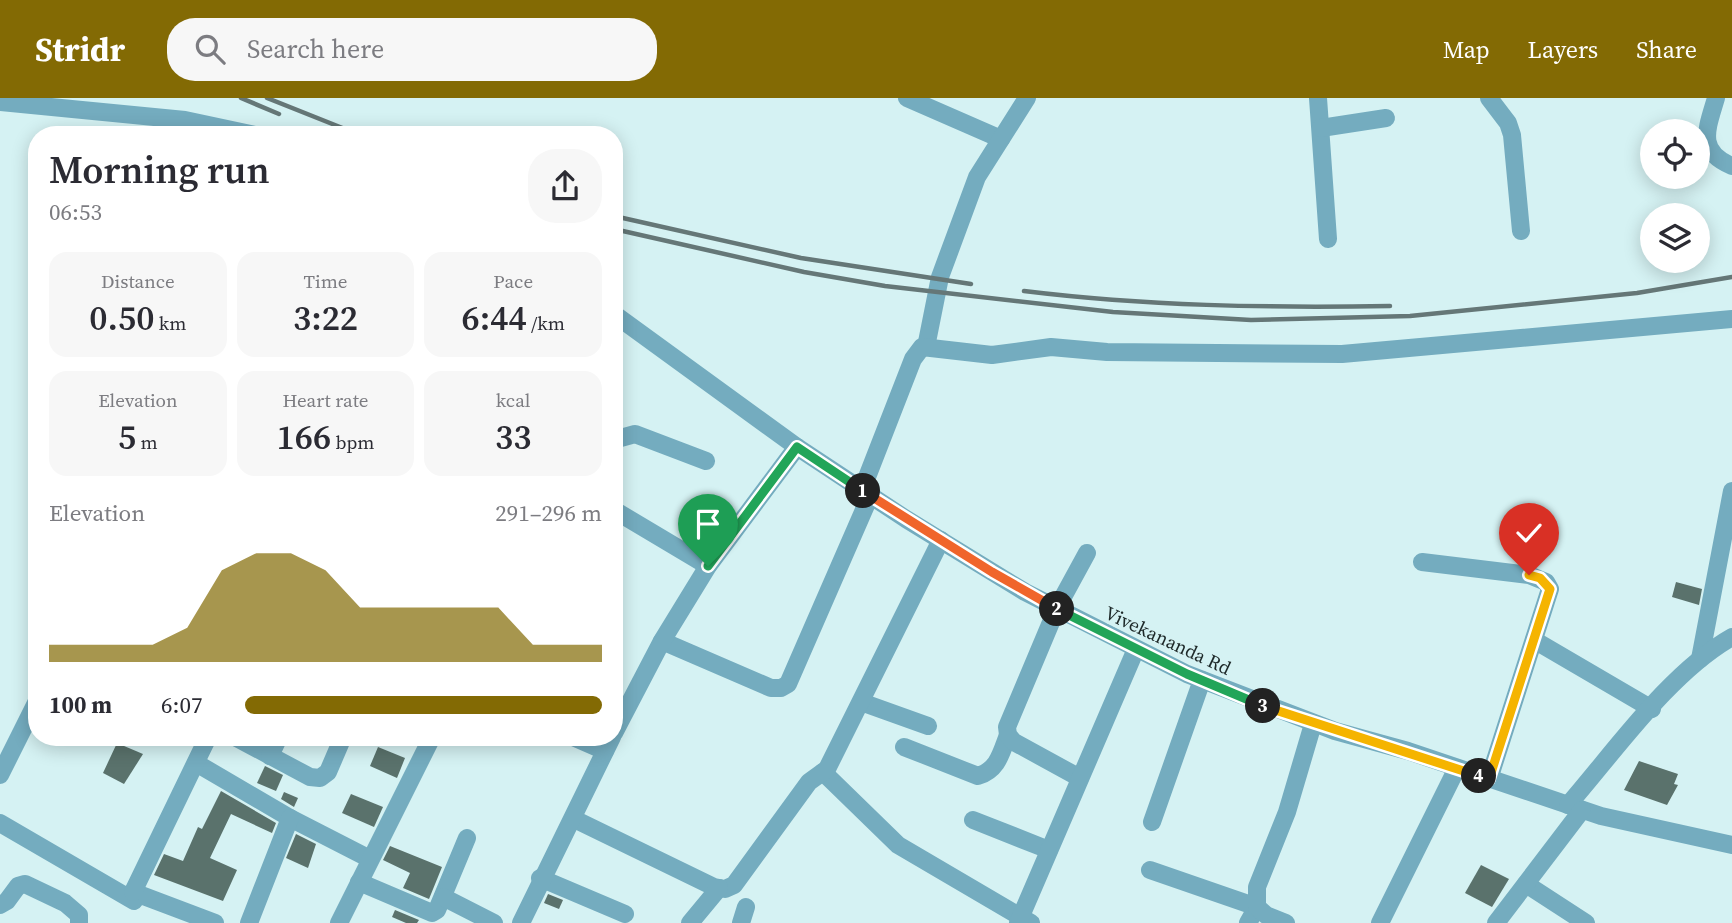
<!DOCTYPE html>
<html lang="en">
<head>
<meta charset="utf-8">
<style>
	body { margin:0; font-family:"Source Serif 4",serif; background:#f7f7f7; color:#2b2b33; height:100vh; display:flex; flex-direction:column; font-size:26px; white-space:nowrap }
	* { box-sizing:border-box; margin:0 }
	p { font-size:23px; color:#7c7c81 }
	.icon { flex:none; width:38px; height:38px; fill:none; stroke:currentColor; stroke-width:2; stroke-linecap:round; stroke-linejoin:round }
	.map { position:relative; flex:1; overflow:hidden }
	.drawer { position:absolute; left:28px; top:28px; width:595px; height:620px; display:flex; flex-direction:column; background:#fff; border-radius:28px; box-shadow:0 4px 18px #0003 }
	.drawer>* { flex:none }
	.tools { position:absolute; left:1640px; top:21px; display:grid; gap:14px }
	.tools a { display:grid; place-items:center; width:70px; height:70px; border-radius:50%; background:#fff; box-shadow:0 4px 18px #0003; font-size:35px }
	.pin { position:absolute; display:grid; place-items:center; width:60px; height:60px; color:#fff; margin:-72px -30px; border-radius:50% 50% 50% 0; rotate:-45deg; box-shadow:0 0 7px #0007 }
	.pin .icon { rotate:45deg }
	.km { position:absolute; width:35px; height:35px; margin:-18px; border-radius:50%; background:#222; color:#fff; font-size:19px; line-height:35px; text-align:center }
	.round { display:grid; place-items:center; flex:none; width:74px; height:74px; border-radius:28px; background:#f7f7f7 }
	.head { display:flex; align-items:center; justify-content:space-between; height:119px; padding:0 21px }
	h1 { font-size:38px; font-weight:600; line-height:52px }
	.stats { display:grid; grid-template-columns:repeat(3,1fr); gap:10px; height:119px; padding:7px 21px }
	.stats div { display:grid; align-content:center; border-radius:18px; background:#f7f7f7; text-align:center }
	.stats b { font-size:35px; font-weight:600 }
	.stats small { font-size:19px; font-weight:400 }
	.stats p { font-size:19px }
	.chart { height:196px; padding:14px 21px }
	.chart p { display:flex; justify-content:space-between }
	.chart svg { width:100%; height:126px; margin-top:7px; fill:#836a04; opacity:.7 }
	ul { padding:0 21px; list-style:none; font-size:23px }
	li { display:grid; grid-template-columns:112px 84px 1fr; align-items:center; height:52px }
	li i { height:18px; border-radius:9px; background:#836a04 }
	header { display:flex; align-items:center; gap:42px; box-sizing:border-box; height:98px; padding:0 35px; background:#836a04; color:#fff }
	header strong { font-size:33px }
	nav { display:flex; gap:38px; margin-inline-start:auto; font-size:24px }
	.search { width:490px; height:63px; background:#f7f7f7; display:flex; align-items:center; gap:18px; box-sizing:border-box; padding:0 24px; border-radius:28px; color:#7c7c81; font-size:26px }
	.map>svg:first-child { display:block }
	.building { fill:#5a726c }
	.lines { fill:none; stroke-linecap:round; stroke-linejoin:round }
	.minor { stroke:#74acbf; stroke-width:18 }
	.rail { stroke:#657777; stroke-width:4.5 }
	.split-1-casing { stroke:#fff; stroke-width:14 }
	.split-2-casing { stroke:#fff; stroke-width:14 }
	.split-3-casing { stroke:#fff; stroke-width:14 }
	.split-4-casing { stroke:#fff; stroke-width:14 }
	.split-5-casing { stroke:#fff; stroke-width:14 }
	.split-1 { stroke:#22a559; stroke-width:9 }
	.split-2 { stroke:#f0652b; stroke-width:9 }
	.split-3 { stroke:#22a559; stroke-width:9 }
	.split-4 { stroke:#f5b400; stroke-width:9 }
	.split-5 { stroke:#f5b400; stroke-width:9 }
	.labels { text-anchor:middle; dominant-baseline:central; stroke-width:7; stroke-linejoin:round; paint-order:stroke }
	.street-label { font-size:19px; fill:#1d2828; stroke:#d5f2f3 }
</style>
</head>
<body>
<header>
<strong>Stridr</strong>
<div class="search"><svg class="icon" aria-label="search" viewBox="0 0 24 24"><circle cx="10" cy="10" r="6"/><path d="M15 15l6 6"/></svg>Search here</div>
<nav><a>Map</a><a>Layers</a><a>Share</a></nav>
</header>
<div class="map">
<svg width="1732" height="825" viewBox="0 0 1732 825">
	<rect width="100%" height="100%" fill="#d5f2f3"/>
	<g class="building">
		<polygon points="1676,484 1702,491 1699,507 1672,499"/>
		<polygon points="117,645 143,656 124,686 103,675"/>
		<polygon points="378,649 405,660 397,680 370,668"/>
		<polygon points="1639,663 1678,676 1674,686 1678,687 1667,707 1624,692"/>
		<polygon points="265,668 283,677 276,693 257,685"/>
		<polygon points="221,693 276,725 272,735 231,716 210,760 237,772 223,803 154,777 164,756 183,763 198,729 202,731"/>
		<polygon points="284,694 298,700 294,709 281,701"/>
		<polygon points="351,696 383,709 374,729 342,715"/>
		<polygon points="296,736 316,746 308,770 286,760"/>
		<polygon points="390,748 442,769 429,801 403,790 410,775 383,762"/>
		<polygon points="1481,767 1509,781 1492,809 1465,795"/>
		<polygon points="548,796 563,802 559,811 544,805"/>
		<polygon points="395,812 419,822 417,825 406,825 392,819"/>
	</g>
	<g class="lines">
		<g class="minor">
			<polyline points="907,0 1001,41"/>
			<polyline points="1318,0 1328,141"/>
			<polyline points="1489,0 1508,25 1512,37 1521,133"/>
			<path d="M1716,0C1707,31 1696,53 1732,68"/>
			<polyline points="0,4 185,22 255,37"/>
			<polyline points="1321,30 1386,20"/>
			<polyline points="614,216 797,349 906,421 1025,494 1187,576 1335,633 1408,653 1601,718 1732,747"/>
			<polyline points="926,249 940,179 977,79 1027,0"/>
			<polyline points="614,345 617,341 635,336 706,363"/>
			<polyline points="862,392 913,261 922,249 992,257 1051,249 1107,254 1342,256 1732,221"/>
			<polyline points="614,412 708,468"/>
			<polyline points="1422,464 1529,477 1546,484 1550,491 1489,681"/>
			<polyline points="1534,542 1652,611"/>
			<polyline points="662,543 771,590 781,590 788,586 870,398"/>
			<polyline points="1700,561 1732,393"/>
			<polyline points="861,604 928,628"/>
			<polyline points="614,635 662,543 708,468 797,349"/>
			<polyline points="235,639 310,679 320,680 328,674 343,639"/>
			<polyline points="573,639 605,653"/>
			<path d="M904,649L978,678C998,672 1001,655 1008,637"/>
			<polyline points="270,658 279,639"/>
			<polyline points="196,665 290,720 370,761"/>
			<polyline points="823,674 898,747 1031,825"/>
			<polyline points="0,677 37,603"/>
			<polyline points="1080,680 1014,644 1008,637 1007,629 1057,510 1087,455"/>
			<path d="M1568,707C1615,653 1670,574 1732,539"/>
			<polyline points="574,721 714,789 725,791 734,787 809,684 827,671 941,442"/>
			<polyline points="973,722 1049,752"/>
			<polyline points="1152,724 1202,582"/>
			<polyline points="0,725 134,803 133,794 215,825"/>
			<polyline points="1150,772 1257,809 1248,825"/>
			<polyline points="540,780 625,816"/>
			<polyline points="359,784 432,815 437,812 467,740"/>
			<polyline points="1526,786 1586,825"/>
			<polyline points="133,794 208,639"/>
			<polyline points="443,799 494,825"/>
			<polyline points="0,807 7,803 18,788 25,786 65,805 79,817 79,825"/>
			<polyline points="249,825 290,720"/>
			<polyline points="339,825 432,639"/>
			<polyline points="521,825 612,639"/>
			<polyline points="690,825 719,790"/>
			<polyline points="741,825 746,809"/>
			<polyline points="1018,825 1136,551"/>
			<polyline points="1286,825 1266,817 1257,809 1257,789 1287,714 1313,626"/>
			<polyline points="1380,825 1457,670"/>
			<polyline points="1496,825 1582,712"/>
		</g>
		<g class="rail">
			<polyline points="241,0 279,16"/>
			<polyline points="267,0 360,37"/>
			<polyline points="614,118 801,160 971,186"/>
			<polyline points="614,131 804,174 885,188 1113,214 1251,222 1410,218 1637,195 1732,179"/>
			<path d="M1024,193C1146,208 1267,210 1390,208"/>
		</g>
	</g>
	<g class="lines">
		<g class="split-1-casing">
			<polyline id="split-1" points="708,468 797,349 863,393"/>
		</g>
		<g class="split-2-casing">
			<polyline id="split-2" points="863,393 992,474 1057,511"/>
		</g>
		<g class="split-3-casing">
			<polyline id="split-3" points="1057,511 1187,576 1263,608"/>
		</g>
		<g class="split-4-casing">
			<polyline id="split-4" points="1263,608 1479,678"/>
		</g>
		<g class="split-5-casing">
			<polyline id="split-5" points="1479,678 1489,681 1550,491 1540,480 1529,477"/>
		</g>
		<use href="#split-1" class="split-1"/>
		<use href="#split-2" class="split-2"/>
		<use href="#split-3" class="split-3"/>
		<use href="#split-4" class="split-4"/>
		<use href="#split-5" class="split-5"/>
	</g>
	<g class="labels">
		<g class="street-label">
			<text transform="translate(1168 542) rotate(25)">Vivekananda Rd</text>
		</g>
	</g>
</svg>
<div class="tools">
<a><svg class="icon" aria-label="locate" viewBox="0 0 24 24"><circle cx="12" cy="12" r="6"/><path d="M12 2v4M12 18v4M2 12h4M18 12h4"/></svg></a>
<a><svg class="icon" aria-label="layers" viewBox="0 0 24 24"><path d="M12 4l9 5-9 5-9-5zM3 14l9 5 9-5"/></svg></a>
</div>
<div class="pin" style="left:708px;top:468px;background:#1e9e55"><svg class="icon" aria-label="arrive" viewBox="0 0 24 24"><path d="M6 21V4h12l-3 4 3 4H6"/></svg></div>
<div class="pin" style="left:1529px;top:477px;background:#d93025"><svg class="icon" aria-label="check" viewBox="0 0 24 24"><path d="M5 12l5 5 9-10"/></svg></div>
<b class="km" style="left:863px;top:393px">1</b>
<b class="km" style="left:1057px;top:511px">2</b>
<b class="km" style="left:1263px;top:608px">3</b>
<b class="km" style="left:1479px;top:678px">4</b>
<section class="drawer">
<div class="head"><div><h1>Morning run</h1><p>06:53</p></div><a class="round"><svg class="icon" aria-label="share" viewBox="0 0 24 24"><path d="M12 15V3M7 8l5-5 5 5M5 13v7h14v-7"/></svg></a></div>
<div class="stats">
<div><p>Distance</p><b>0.50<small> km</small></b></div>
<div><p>Time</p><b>3:22</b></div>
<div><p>Pace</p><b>6:44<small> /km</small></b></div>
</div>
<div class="stats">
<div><p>Elevation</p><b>5<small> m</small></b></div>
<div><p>Heart rate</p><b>166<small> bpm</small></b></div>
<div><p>kcal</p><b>33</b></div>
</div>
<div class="chart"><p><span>Elevation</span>291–296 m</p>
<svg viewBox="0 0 160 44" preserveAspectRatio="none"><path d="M0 44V38L10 38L20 38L30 38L40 32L50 12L60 6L70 6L80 12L90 25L100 25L110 25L120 25L130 25L140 38L150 38L160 38V44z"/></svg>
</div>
<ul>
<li><b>100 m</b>6:07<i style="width:100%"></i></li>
</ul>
</section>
</div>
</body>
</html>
